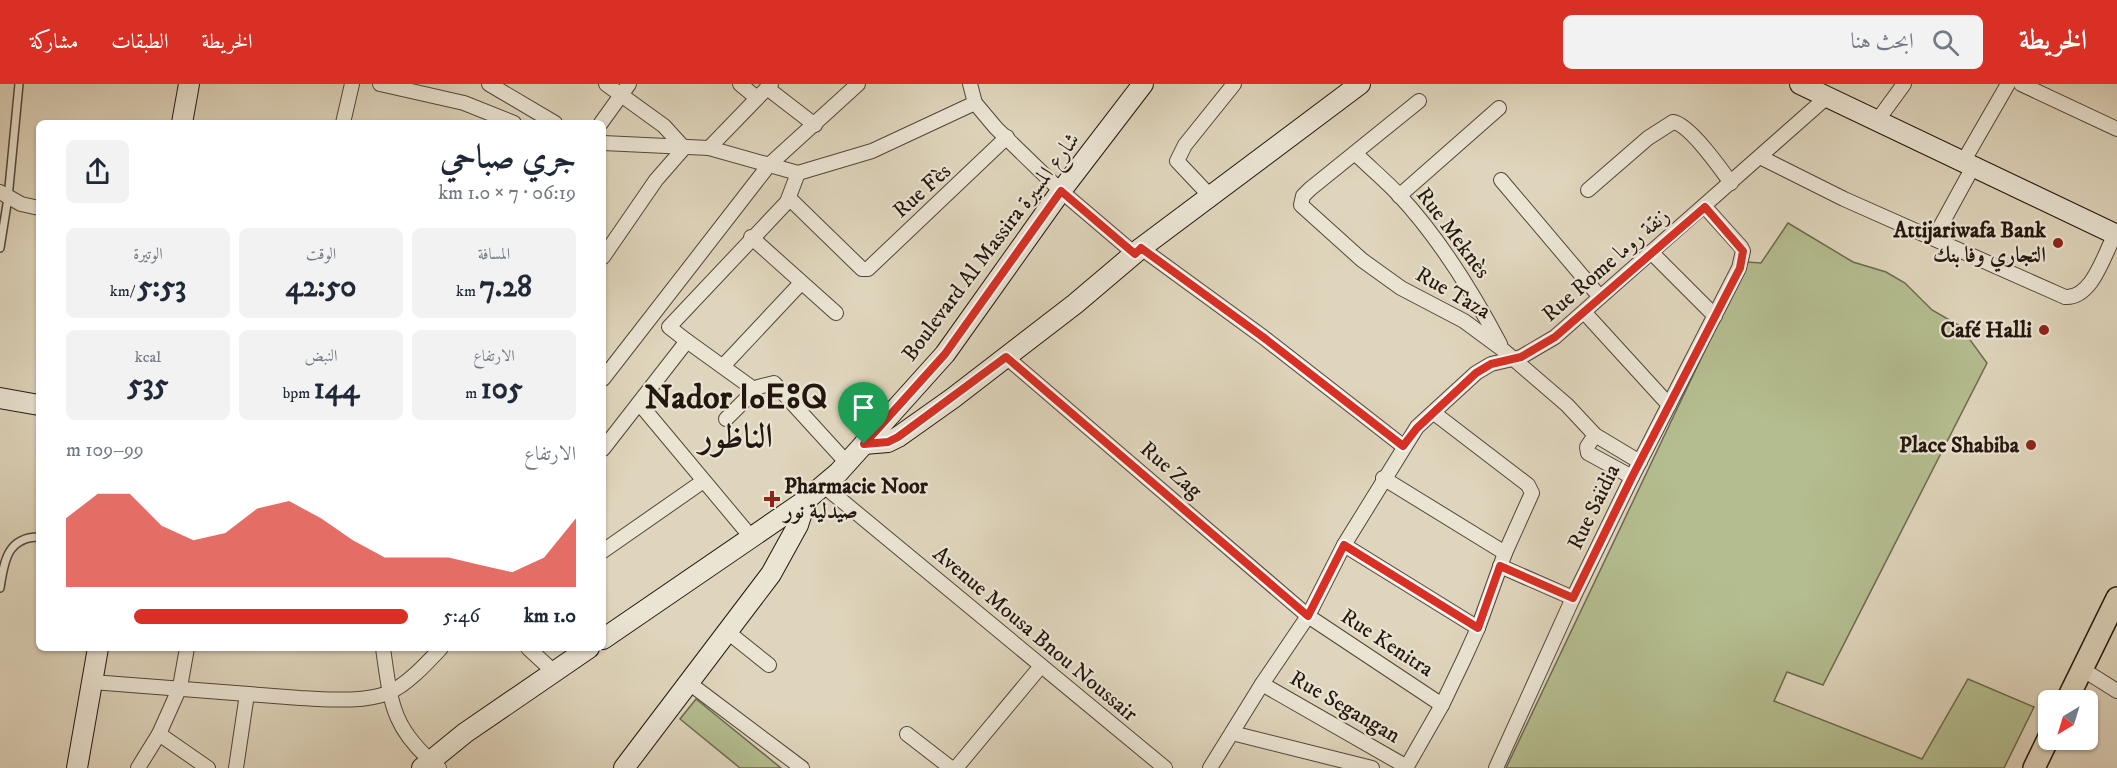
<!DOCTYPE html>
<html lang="ar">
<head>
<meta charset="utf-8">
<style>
	body { margin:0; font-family:"IM FELL DW Pica",Amiri,"Noto Sans Tifinagh",serif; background:#f2f2f3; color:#1f2937; direction:rtl; height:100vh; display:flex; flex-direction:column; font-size:22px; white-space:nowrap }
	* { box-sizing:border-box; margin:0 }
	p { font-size:20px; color:#747a83 }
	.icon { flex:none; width:33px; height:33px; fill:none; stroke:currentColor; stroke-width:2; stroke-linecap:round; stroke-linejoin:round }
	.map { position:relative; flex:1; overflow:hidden; direction:ltr }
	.panel { position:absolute; left:36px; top:36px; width:570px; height:531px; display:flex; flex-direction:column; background:#fff; border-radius:9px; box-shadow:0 2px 4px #0004; direction:rtl }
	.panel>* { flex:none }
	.needle { width:39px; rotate:218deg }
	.fabs { position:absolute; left:2038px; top:606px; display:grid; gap:12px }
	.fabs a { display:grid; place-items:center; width:60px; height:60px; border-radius:9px; background:#fff; box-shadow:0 2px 4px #0004; font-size:30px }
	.pin { position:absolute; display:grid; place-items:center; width:51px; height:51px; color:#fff; margin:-62px -26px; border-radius:50% 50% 50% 0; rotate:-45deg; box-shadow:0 0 6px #0007 }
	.pin .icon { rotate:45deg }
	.round { display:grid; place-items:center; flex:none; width:63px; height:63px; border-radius:9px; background:#f2f2f3 }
	.summary { display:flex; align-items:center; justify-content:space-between; height:102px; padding:0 30px }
	h1 { font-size:33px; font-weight:700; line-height:45px }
	.stats { display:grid; grid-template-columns:repeat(3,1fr); gap:9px; height:102px; padding:6px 30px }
	.stats div { display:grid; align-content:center; border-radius:9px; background:#f2f2f3; text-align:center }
	.stats b { font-size:30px; font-weight:700 }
	.stats small { font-size:16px; font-weight:400 }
	.stats p { font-size:16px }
	.chart { height:168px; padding:12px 30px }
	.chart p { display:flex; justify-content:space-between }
	.chart svg { width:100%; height:108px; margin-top:6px; fill:#d93025; opacity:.7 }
	ul { padding:0 30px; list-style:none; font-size:20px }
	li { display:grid; grid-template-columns:96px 72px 1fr; align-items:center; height:45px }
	li i { height:15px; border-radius:8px; background:#d93025 }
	header { display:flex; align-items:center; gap:36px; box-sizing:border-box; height:84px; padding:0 30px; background:#d93025; color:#fff }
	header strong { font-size:28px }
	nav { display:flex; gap:33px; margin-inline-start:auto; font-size:21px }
	.search { width:420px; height:54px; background:#f2f2f3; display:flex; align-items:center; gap:15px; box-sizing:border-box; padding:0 21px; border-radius:9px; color:#747a83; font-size:22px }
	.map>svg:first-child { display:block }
	.green { fill:#b4bd8f; stroke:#6c6a4f; stroke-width:1.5 }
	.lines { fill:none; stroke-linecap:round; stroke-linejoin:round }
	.lane-casing { stroke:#53463a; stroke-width:10 }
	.street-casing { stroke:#53463a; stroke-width:16 }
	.secondary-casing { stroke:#24170f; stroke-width:22 }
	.primary-casing { stroke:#24170f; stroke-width:24 }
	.lane { stroke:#eae4d3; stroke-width:7 }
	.street { stroke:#eae4d3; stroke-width:14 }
	.secondary { stroke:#eae4d3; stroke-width:20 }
	.primary { stroke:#dfd5bc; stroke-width:21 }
	.route-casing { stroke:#fff; stroke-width:12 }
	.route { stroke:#d93025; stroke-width:8 }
	.poi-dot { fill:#8f2418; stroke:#eae4d3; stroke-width:2 }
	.labels { text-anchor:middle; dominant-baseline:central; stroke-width:4.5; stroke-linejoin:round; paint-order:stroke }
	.street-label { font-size:22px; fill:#24170f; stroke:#eae4d3 }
	.poi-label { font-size:22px; font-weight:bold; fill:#24170f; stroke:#eae4d3; text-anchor:end }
	.town-label { font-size:34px; font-weight:bold; fill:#24170f; stroke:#eae4d3 }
</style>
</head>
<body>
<header>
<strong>الخريطة</strong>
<div class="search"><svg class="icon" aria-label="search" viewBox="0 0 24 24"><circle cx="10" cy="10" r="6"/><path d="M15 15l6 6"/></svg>ابحث هنا</div>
<nav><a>الخريطة</a><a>الطبقات</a><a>مشاركة</a></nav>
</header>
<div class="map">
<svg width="2117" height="684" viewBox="0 0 2117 684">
	<rect width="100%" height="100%" fill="#dfd5bc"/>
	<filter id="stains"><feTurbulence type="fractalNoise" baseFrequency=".00333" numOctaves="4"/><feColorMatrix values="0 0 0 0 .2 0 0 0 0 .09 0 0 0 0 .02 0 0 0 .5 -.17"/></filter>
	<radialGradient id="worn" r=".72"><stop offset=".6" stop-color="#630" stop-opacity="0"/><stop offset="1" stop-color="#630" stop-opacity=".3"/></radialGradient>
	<g class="green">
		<polygon points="1788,139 1853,178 1886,188 1905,199 1932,226 1960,242 1987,279 1823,601 1787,588 1774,617 1922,675 1968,595 2034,623 2004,684 1506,684 1747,178 1761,179"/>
		<polygon points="696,615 781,684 740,684 680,635"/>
	</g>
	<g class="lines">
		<g class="lane-casing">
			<g id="lane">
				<polyline points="0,164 8,114 19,0"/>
				<path d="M0,504C4,478 7,453 39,453"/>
			</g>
		</g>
		<g class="street-casing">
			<g id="street">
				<polyline points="380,0 464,19 514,39"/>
				<polyline points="489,0 555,39"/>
				<polyline points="606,0 664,42 684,64"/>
				<polyline points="740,0 757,14"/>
				<polyline points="970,0 975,19 996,44 1061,107 1135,170"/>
				<polyline points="2021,0 2117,45"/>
				<polyline points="767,4 815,41"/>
				<polyline points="1419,17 1310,105 1303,112 1301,121 1362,176 1401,204 1464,237 1502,265 1567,321 1595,351 1640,378"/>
				<polyline points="1877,37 1904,0"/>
				<polyline points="343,39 352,0"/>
				<polyline points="601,39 629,0"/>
				<polyline points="603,59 709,64 798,89 872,67 975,19"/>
				<polyline points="709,64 771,0"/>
				<path d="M1355,69C1369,83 1385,96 1399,111C1440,155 1472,207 1500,260"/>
				<path d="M1760,73L1844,115L2065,213C2092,215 2104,171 2115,150"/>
				<polyline points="1963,78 2008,0"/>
				<polyline points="1501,96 1600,213"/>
				<path d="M1588,106L1648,54L1673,38C1689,40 1721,85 1731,99"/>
				<polyline points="0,108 21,120 39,124"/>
				<polyline points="1399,112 1499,24"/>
				<polyline points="1211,113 1177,77 1185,61 1234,0"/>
				<polyline points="789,114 862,185 868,185 1007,53"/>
				<polyline points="751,153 836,229"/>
				<polyline points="1934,154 1973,83"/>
				<polyline points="1141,164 1263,253 1403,362"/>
				<polyline points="1651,168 1715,232"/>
				<polyline points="603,173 656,96 684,64"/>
				<polyline points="1585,229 1669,321"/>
				<polyline points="687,257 755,306"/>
				<polyline points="1006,273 1308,532 1442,621"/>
				<polyline points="724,281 801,199"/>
				<polyline points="603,295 769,81 858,0"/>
				<polyline points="639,319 751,453"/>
				<polyline points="726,335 758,303 774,299 847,379"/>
				<polyline points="1595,351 1587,363 1588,369 1632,393"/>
				<polyline points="603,365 687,257 669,243 787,118 798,89"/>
				<polyline points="1383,394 1505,469"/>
				<polyline points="824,402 1165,684"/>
				<polyline points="1344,461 1478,544"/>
				<polyline points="603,467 702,398"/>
				<polyline points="1500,482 1573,514"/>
				<polyline points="729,549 769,581"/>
				<path d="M383,564C391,621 392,645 439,684"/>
				<polyline points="528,564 554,588"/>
				<polyline points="2082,585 2117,607"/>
				<path d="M92,598L300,614C327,615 362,619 388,609C407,601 427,579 441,564"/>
				<polyline points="689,599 802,684"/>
				<polyline points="1262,600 1407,683"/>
				<polyline points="1232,649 1372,684"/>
				<polyline points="159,650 208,684"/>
				<polyline points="907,650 951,684"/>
				<polyline points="138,684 159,650 180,603 187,564"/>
				<polyline points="236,684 247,610"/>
				<polyline points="956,684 1041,582"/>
				<polyline points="1210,684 1262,600 1308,532 1344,461 1417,343 1476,289 1491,280 1521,273 1555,253 1827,13"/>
				<polyline points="1406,684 1442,621 1464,575 1478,544 1505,469 1532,409 1528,401 1434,329"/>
				<polyline points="1496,684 1573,514 1632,393 1739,184 1743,167 1741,163 1705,123"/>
			</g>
		</g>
		<g class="secondary-casing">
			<g id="secondary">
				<polyline points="1800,0 2117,151"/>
				<polyline points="182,39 189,0"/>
				<polyline points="0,314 39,321"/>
				<polyline points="864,360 888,358 898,353 953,314 1075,220 1141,164 1360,0"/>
				<polyline points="603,555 806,416 838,389 945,270 1061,107 1143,0"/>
				<polyline points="77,684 98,564"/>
				<polyline points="422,684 465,649 589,564"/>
				<polyline points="624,684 771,490 798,441 806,416"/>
			</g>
		</g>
		<g class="primary-casing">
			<g id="primary">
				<polyline points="2067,616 2117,514"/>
				<polyline points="2034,684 2049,653"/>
			</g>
		</g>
		<use href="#lane" class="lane"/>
		<use href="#street" class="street"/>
		<use href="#secondary" class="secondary"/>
		<use href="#primary" class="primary"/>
	</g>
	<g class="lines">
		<g class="route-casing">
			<polygon id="route" points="1061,107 1135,170 1141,164 1263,253 1403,362 1417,344 1476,289 1491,280 1521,273 1555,253 1705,123 1743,167 1740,184 1632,393 1573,514 1500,482 1478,544 1344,461 1308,532 1006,273 898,353 888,358 864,360 945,270"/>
		</g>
		<use href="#route" class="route"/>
	</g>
	<g class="poi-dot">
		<circle cx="2058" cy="159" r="6"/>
		<circle cx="2044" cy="246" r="6"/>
		<circle cx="2031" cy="361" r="6"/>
		<path d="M769 406h6v6h6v6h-6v6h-6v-6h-6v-6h6z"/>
	</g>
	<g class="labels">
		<g class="street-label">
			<text transform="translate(922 107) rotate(-42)">Rue Fès</text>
			<text transform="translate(1453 149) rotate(53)">Rue Meknès</text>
			<text transform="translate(991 163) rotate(-53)">Boulevard Al Massira شارع المسيرة</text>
			<text transform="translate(1606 181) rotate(-41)">Rue Rome زنقة روما</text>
			<text transform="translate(1453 209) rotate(30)">Rue Taza</text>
			<text transform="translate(1171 386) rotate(41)">Rue Zag</text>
			<text transform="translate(1594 423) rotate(-64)">Rue Saïdia</text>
			<text transform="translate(1035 550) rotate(40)">Avenue Mousa Bnou Noussair</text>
			<text transform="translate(1387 559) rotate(33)">Rue Kenitra</text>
			<text transform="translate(1345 623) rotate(30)">Rue Segangan</text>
		</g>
		<g class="poi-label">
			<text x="2046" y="146">Attijariwafa Bank<tspan x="2046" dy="25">التجاري وفا بنك</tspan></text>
			<text x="2032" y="246">Café Halli</text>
			<text x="2019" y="361">Place Shabiba</text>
			<text x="784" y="402" text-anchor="start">Pharmacie Noor<tspan x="784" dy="25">صيدلية نور</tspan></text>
		</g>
		<g class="town-label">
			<text x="736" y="314">Nador ⵏⴰⴹⵓⵕ<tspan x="736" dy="39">الناظور</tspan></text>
		</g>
	</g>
	<rect width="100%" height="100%" filter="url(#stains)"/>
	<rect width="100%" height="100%" fill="url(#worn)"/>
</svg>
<div class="fabs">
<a><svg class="needle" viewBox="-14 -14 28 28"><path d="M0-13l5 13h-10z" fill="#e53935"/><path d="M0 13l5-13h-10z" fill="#747a83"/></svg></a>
</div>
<div class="pin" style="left:864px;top:360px;background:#1e9e55"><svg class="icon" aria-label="arrive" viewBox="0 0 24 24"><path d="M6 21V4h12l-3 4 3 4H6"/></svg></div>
<section class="panel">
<div class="summary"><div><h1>جري صباحي</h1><p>06:19 · 7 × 1.0 km</p></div><a class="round"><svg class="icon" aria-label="share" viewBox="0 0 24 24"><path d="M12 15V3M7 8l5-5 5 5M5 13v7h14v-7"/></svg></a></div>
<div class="stats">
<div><p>المسافة</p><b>7.28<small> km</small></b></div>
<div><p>الوقت</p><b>42:50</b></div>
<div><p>الوتيرة</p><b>5:53<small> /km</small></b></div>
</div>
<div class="stats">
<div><p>الارتفاع</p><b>105<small> m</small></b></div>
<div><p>النبض</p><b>144<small> bpm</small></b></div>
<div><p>kcal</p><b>535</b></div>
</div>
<div class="chart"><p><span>الارتفاع</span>99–109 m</p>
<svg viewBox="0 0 160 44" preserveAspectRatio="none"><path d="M0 44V16L10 6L20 6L30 19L40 25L50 22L60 12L70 9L80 16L90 25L100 32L110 32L120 32L130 35L140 38L150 32L160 16V44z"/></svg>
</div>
<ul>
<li><b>1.0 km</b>5:46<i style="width:80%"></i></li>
</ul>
</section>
</div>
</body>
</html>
